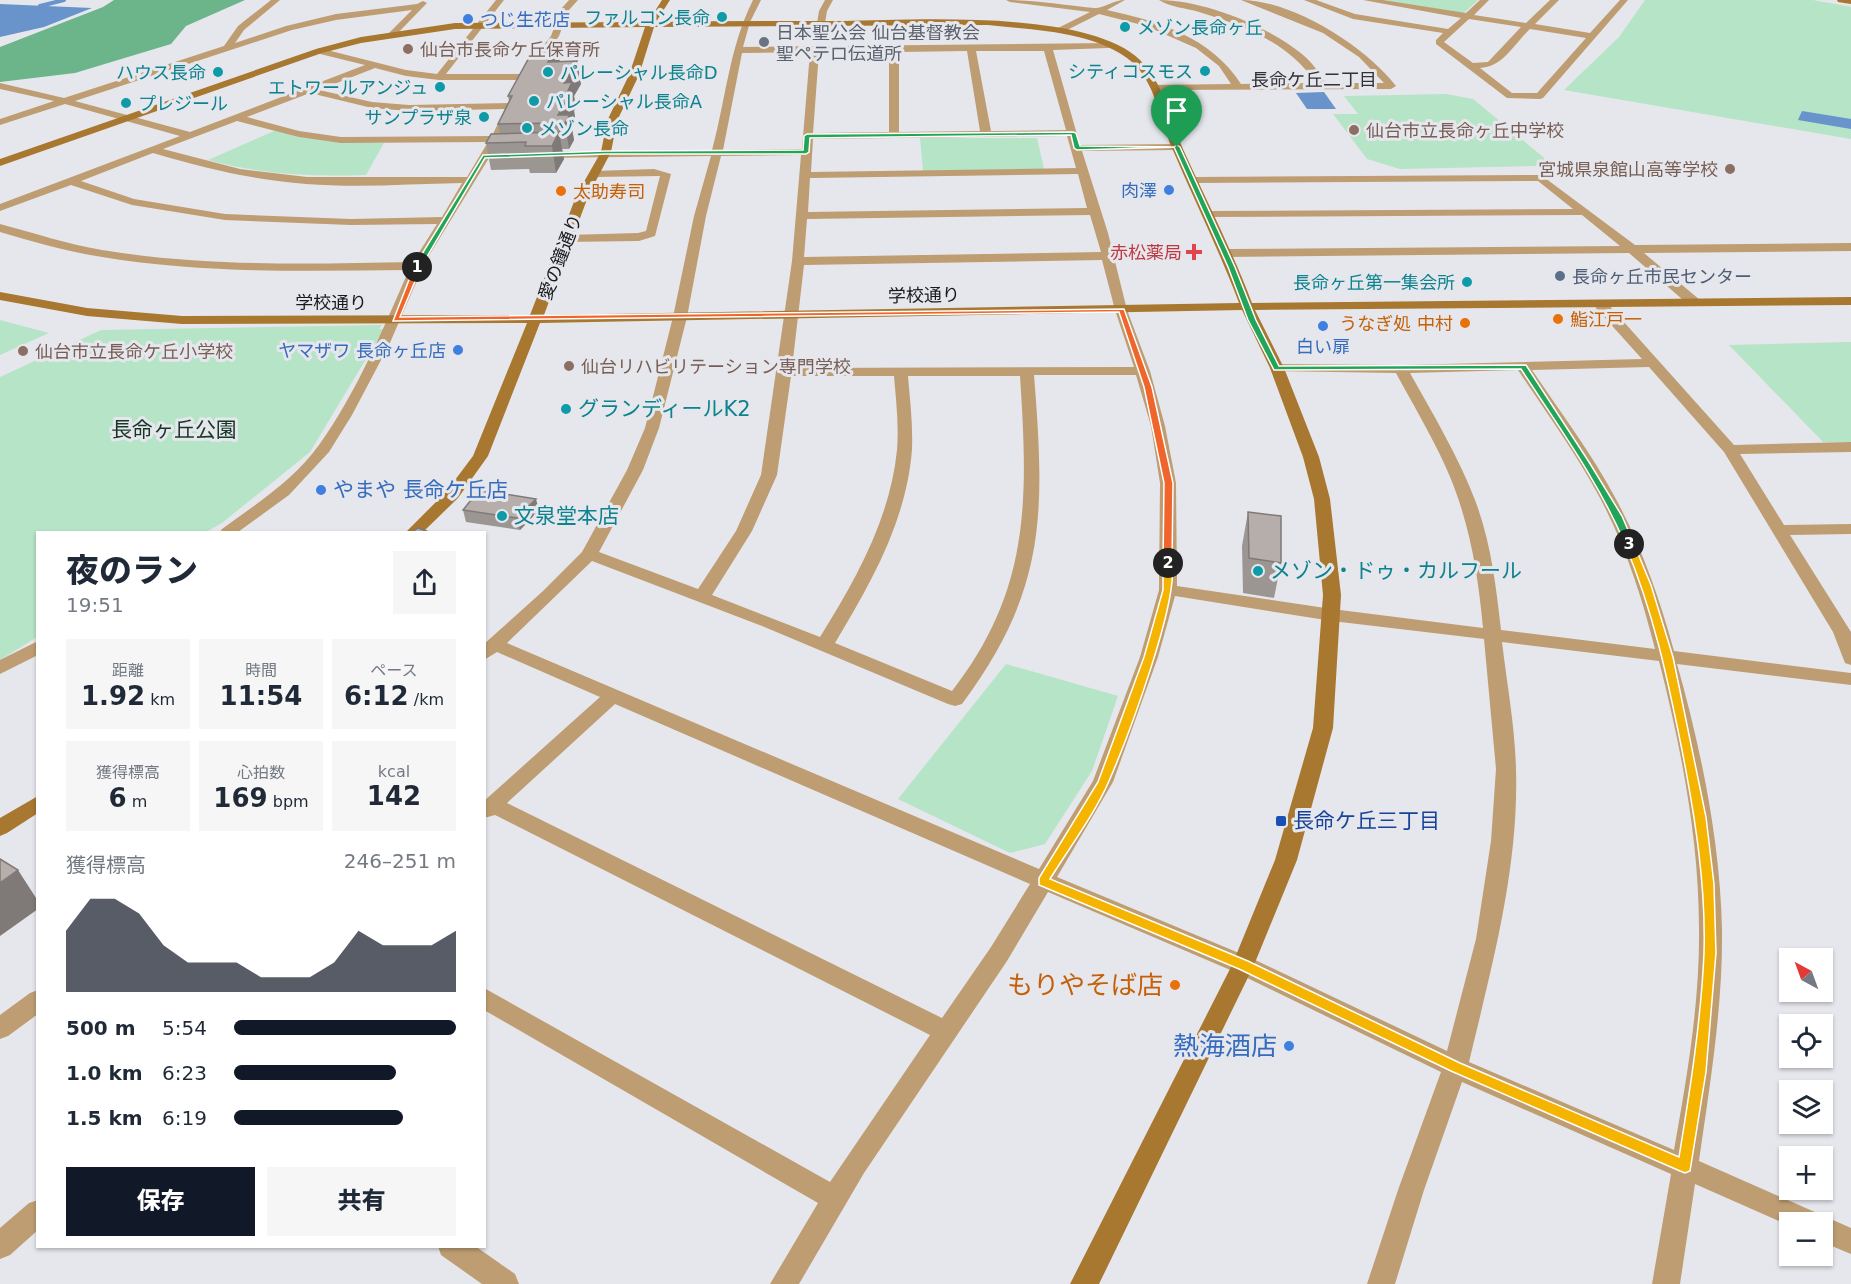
<!DOCTYPE html>
<html lang="ja">
<head>
<meta charset="utf-8">
<style>
	body { margin:0; font-family:"DejaVu Sans","Noto Sans JP",sans-serif; background:#f6f6f7; color:#1f2937; height:100vh; display:flex; flex-direction:column; font-size:22px; white-space:nowrap }
	* { box-sizing:border-box; margin:0 }
	p { font-size:20px; color:#747a83 }
	.icon { flex:none; width:33px; height:33px; fill:none; stroke:currentColor; stroke-width:2; stroke-linecap:round; stroke-linejoin:round }
	.map { position:relative; flex:1; overflow:hidden }
	.sheet { position:absolute; left:36px; top:531px; width:450px; height:717px; display:flex; flex-direction:column; background:#fff; border-radius:0px; box-shadow:0 2px 4px #0004 }
	.sheet>* { flex:none }
	.needle { width:39px; rotate:319deg }
	.tools { position:absolute; left:1779px; top:948px; display:grid; gap:12px }
	.tools a { display:grid; place-items:center; width:54px; height:54px; border-radius:0px; background:#fff; box-shadow:0 2px 4px #0004; font-size:30px }
	.pin { position:absolute; display:grid; place-items:center; width:51px; height:51px; color:#fff; margin:-62px -26px; border-radius:50% 50% 50% 0; rotate:-45deg; box-shadow:0 0 6px #0007 }
	.pin .icon { rotate:45deg }
	.km { position:absolute; width:30px; height:30px; margin:-15px; border-radius:50%; background:#222; color:#fff; font-size:16px; line-height:30px; text-align:center }
	.round { display:grid; place-items:center; flex:none; width:63px; height:63px; border-radius:0px; background:#f6f6f7 }
	.head { display:flex; align-items:center; justify-content:space-between; height:102px; padding:0 30px }
	h1 { font-size:33px; font-weight:800; line-height:45px }
	.figures { display:grid; grid-template-columns:repeat(3,1fr); gap:9px; height:102px; padding:6px 30px }
	.figures div { display:grid; align-content:center; border-radius:0px; background:#f6f6f7; text-align:center }
	.figures b { font-size:26px; font-weight:800 }
	.figures small { font-size:16px; font-weight:400 }
	.figures p { font-size:16px }
	.chart { height:168px; padding:12px 30px }
	.chart p { display:flex; justify-content:space-between }
	.chart svg { width:100%; height:108px; margin-top:6px; fill:#111827; opacity:.7 }
	.action { display:flex; gap:12px; margin-top:auto; padding:12px 30px }
	.action a { flex:1; height:69px; border-radius:0px; background:#111827; color:#fff; font-size:24px; font-weight:800; line-height:69px; text-align:center }
	.action a+a { background:#f6f6f7; color:#1f2937 }
	ul { padding:0 30px; list-style:none; font-size:20px }
	li { display:grid; grid-template-columns:96px 72px 1fr; align-items:center; height:45px }
	li i { height:15px; border-radius:8px; background:#111827 }
	.map>svg:first-child { display:block }
	.green { fill:#b5e4c7 }
	.forest { fill:#6cb58b }
	.water { fill:#6893cb }
	.lines { fill:none; stroke-linecap:round; stroke-linejoin:round }
	.stream { stroke:#6893cb; stroke-width:4 }
	.street { fill:#be9d72; fill-rule:evenodd }
	.secondary { fill:#a87730; fill-rule:evenodd }
	.wall { fill:#9c9693 }
	.shaded-wall { fill:#7f7a78 }
	.building { fill:#b5aeab; stroke:#7f7a78; stroke-width:1.5 }
	.split-1 { fill:#22a559; stroke:#fff; stroke-width:1.5 }
	.split-2 { fill:#f0652b; stroke:#fff; stroke-width:1.5 }
	.split-3 { fill:#f5b400; stroke:#fff; stroke-width:1.5 }
	.split-4 { fill:#22a559; stroke:#fff; stroke-width:1.5 }
	.culture-dot { fill:#0f9aa8; stroke:#e6e7ed; stroke-width:2 }
	.shop-dot { fill:#3f7fe0; stroke:#e6e7ed; stroke-width:2 }
	.worship-dot { fill:#6b7280; stroke:#e6e7ed; stroke-width:2 }
	.education-dot { fill:#8d6e63; stroke:#e6e7ed; stroke-width:2 }
	.food-dot { fill:#e8710a; stroke:#e6e7ed; stroke-width:2 }
	.health-dot { fill:#e0444e; stroke:#e6e7ed; stroke-width:2 }
	.service-dot { fill:#5c6f8a; stroke:#e6e7ed; stroke-width:2 }
	.transit-dot { fill:#1a4fb4; stroke:#e6e7ed; stroke-width:2 }
	.labels { text-anchor:middle; dominant-baseline:central; stroke-width:6; stroke-linejoin:round; paint-order:stroke }
	.far-culture-label { font-size:18px; fill:#0d838f; stroke:#e6e7ed; text-anchor:end }
	.far-shop-label { font-size:18px; fill:#366cbe; stroke:#e6e7ed; text-anchor:end }
	.far-worship-label { font-size:18px; fill:#5b616d; stroke:#e6e7ed; text-anchor:start }
	.far-education-label { font-size:18px; fill:#785e54; stroke:#e6e7ed; text-anchor:start }
	.far-neighbourhood-label { font-size:18px; fill:#313136; stroke:#e6e7ed }
	.far-food-label { font-size:18px; fill:#c56008; stroke:#e6e7ed; text-anchor:start }
	.far-health-label { font-size:18px; fill:#be3a42; stroke:#e6e7ed; text-anchor:end }
	.far-street-label { font-size:18px; fill:#191a1c; stroke:#e6e7ed }
	.far-service-label { font-size:18px; fill:#4e5e75; stroke:#e6e7ed; text-anchor:start }
	.culture-label { font-size:21px; fill:#0d838f; stroke:#e6e7ed; text-anchor:start }
	.park-label { font-size:21px; fill:#163725; stroke:#e6e7ed }
	.shop-label { font-size:21px; fill:#366cbe; stroke:#e6e7ed; text-anchor:start }
	.transit-label { font-size:21px; fill:#164399; stroke:#e6e7ed; text-anchor:start }
	.near-food-label { font-size:26px; fill:#c56008; stroke:#e6e7ed; text-anchor:end }
	.near-shop-label { font-size:26px; fill:#366cbe; stroke:#e6e7ed; text-anchor:end }
</style>
</head>
<body>
<div class="map">
<svg width="1851" height="1284" viewBox="0 0 1851 1284">
	<rect width="100%" height="100%" fill="#e6e7ed"/>
	<g class="green">
		<polygon points="1382,0 1478,0 1464,13"/>
		<polygon points="1645,0 1813,0 1851,7 1851,139 1564,90 1619,37"/>
		<polygon points="1446,94 1473,99 1548,161 1535,166 1400,169 1367,159 1333,114 1358,114 1344,96"/>
		<path d="M274,131L335,141L384,143L366,175C313,177 259,174 208,160Z"/>
		<polygon points="920,138 1037,138 1044,169 923,171"/>
		<polygon points="0,320 49,333 0,355"/>
		<polygon points="382,325 379,329 384,329 310,452 222,523 206,532 38,532 37,637 0,660 0,377 101,330"/>
		<polygon points="1851,342 1851,442 1823,442 1729,345"/>
		<polygon points="1006,664 1118,696 1092,771 1045,844 1010,853 898,799"/>
	</g>
	<polygon class="forest" points="114,0 245,0 186,26 171,44 75,73 0,82 0,47 103,7"/>
	<g class="water">
		<polygon points="0,4 92,8 44,27 0,37"/>
		<polygon points="1324,92 1336,109 1307,109 1296,93"/>
		<polygon points="1802,111 1851,119 1851,129 1798,120"/>
	</g>
	<g class="lines">
		<polyline class="stream" points="40,6 64,0"/>
		<g class="street">
			<path d="M271,0H280L244,30L235,43L286,26L336,14L417,4L423,1L427,3L395,36L388,34L412,10L336,20L292,30L75,101L190,132L365,65L316,53L314,51L319,48L406,70L437,74L496,0H504L446,74H526L531,77L526,80H439L406,76L375,68L319,90L372,102L409,105L511,103L516,106L505,132L425,262L389,345L352,415L329,452L289,495L238,532H220L222,529C256,504 294,480 319,445C357,392 383,329 409,270C307,271 204,274 102,257C68,252 34,242 0,232V224C34,233 67,244 102,250C205,267 309,264 413,262L437,224L351,225L225,220L132,205L71,185L0,211V204L180,136L65,104L0,125V119L54,101L0,89V83L64,98L224,46L238,26ZM310,93L372,108L409,111L505,109L492,136L341,137L299,131L247,117ZM237,121L299,137L341,143L488,142L467,177H307L240,169L163,149ZM153,153C203,168 254,180 306,184C358,188 410,184 462,183L442,217L351,219L225,214L134,199L81,181Z"/>
			<polygon points="569,0 578,0 569,10 559,36 539,64 533,64 531,62 551,36 561,9"/>
			<path d="M753,0H761L750,22L743,47L1111,43V47L1108,48L1053,50L1080,145L1177,144L1182,147L1177,150L1082,151L1108,233L1127,310L1150,371L1165,426L1176,483L1177,586L1332,609L1483,628C1479,585 1473,543 1459,501C1445,457 1418,414 1396,373L1272,371L1270,368L1272,365L1277,364L1401,365L1642,359L1596,308L1595,305L1601,301L1606,302L1734,445L1851,442V452L1740,454L1784,525L1851,524V534L1790,535L1851,632V665L1845,663L1833,632L1724,452L1649,367L1532,370C1561,413 1593,455 1617,501C1642,548 1660,600 1674,651L1851,673V685L1677,664C1701,749 1720,840 1722,929C1723,1006 1710,1084 1699,1161L1851,1228V1254L1822,1242V1222H1790V1226L1695,1184L1680,1284H1652L1671,1174L1462,1082L1424,1190L1395,1284H1367L1398,1190L1441,1072L1235,972L1048,892L1007,961L864,1173L799,1284H770L818,1203L484,1010V988L830,1182L930,1035L495,815L484,818V801L600,697L497,652L484,660V644L543,591L582,552L627,470L645,428L673,317L694,216L711,156L538,158L533,155L538,152L712,150C726,99 729,48 753,0ZM967,51L980,131L899,132V52ZM976,51H1044L1066,130L991,131ZM810,52L802,149L723,150L742,53ZM819,52H889V132L813,133ZM1067,136L1076,168L811,172L813,139ZM801,155L792,261L761,475L736,531L698,589L599,552L643,470L659,428L687,317L706,216L721,156ZM1078,174L1087,208L808,212L810,178ZM1090,215L1101,252L804,257L807,219ZM1102,260L1115,310L1134,367L792,368L804,265ZM1518,370C1546,412 1576,453 1600,498C1625,545 1642,597 1655,649L1501,630C1496,586 1491,542 1475,500C1458,456 1433,414 1410,373ZM1034,375H1136L1151,426L1160,483L1159,590L1140,657L1093,781L1039,869L507,643L592,561L762,626L948,704L955,706L962,704C1047,590 1045,512 1034,375ZM791,376H894C896,400 899,425 897,450C890,519 856,579 820,637L712,595L752,531L777,475ZM908,376H1020C1028,499 1031,589 952,691L835,643C871,583 907,520 912,449C913,425 910,400 908,376ZM1175,596L1332,621L1484,639L1496,769L1491,841L1476,939L1447,1051L1251,958L1057,877L1113,782L1158,657ZM1502,642L1659,661C1681,747 1699,839 1699,928C1700,1002 1687,1077 1674,1150L1469,1062C1492,966 1519,868 1516,769C1515,727 1507,684 1502,642ZM615,704L1030,884L991,947L942,1018L507,803Z"/>
			<polygon points="825,0 833,0 827,11 825,23 821,26 817,23 819,11"/>
			<path d="M1006,0C1037,0 1064,5 1094,8C1103,9 1113,0 1125,0L1107,10C1158,21 1211,37 1241,84L1316,83C1289,43 1245,26 1199,12C1186,8 1169,7 1159,0C1203,0 1268,26 1302,54C1312,62 1319,73 1326,83H1384L1359,57L1323,33L1241,0C1292,0 1365,46 1396,86L1391,89L1155,90L1150,87L1152,85L1231,84L1219,66L1196,48L1146,26L1099,14L1061,33L1058,32V28L1090,12L1010,2Z"/>
			<path d="M1304,0H1316L1355,14L1448,29L1461,18L1363,0H1383L1466,13L1480,0H1489L1474,15L1526,23L1550,0H1559L1535,24L1590,33L1620,0H1628L1543,98L1540,99L1507,98L1436,44V40L1443,33L1353,19ZM1469,19L1521,27L1488,62L1473,63L1444,42ZM1530,29L1586,38L1537,93H1512L1480,68C1503,67 1514,44 1530,29Z"/>
			<polygon points="654,169 671,174 655,236 639,241 563,242 561,239 567,235 638,233 646,231 660,176 594,177 589,174 594,171"/>
			<polygon points="1541,175 1635,245 1851,243 1851,251 1644,253 1700,300 1701,303 1700,306 1690,306 1629,253 1225,257 1219,253 1225,249 1620,246 1582,215 1207,217 1201,214 1207,211 1573,209 1538,181 1194,183 1188,180 1194,177"/>
			<polygon points="38,641 38,655 0,674 0,660"/>
			<polygon points="38,990 38,1014 8,1036 0,1039 0,1015 30,993"/>
			<polygon points="38,1200 38,1230 10,1255 0,1259 0,1228 29,1203"/>
			<polygon points="438,1246 475,1246 515,1274 519,1284 482,1284 441,1255"/>
		</g>
		<g class="secondary">
			<path d="M662,0H670L656,22C718,21 781,21 843,21C914,20 1088,9 1140,60C1164,83 1170,119 1183,149C1206,200 1232,250 1252,303L1851,297V305L1255,310L1284,368L1319,457L1330,499L1341,595L1333,728L1297,860L1254,965L1099,1284H1070L1232,965L1275,860L1313,728L1323,595L1314,499L1303,457L1270,368L1242,310L540,323L488,456L458,498L423,532H406L446,492L473,456L527,323L182,324L87,316L0,300V292L87,308L182,316L530,315L577,194L601,152L607,121L629,75L645,27L455,29L361,43L322,53L0,166V159L316,49L361,37L455,23L648,22ZM988,25C1033,30 1096,31 1132,62C1155,82 1160,120 1172,148C1194,200 1219,250 1239,303L544,315L589,194L611,152L617,121L639,75L654,27Z"/>
			<polygon points="1837,0 1851,0 1851,4 1838,2"/>
			<polygon points="38,796 38,813 7,833 0,836 0,818"/>
		</g>
	</g>
	<g class="wall">
		<polygon points="557,43 560,62 581,84 574,96 576,107 574,111 575,117 571,124 574,140 569,149 562,149 564,159 556,173 530,173 529,169 491,170 486,143 500,134 498,124 509,101 508,96"/>
		<polygon points="463,510 539,510 520,530 466,522"/>
		<polygon points="1248,512 1281,563 1274,598 1243,593 1242,546"/>
	</g>
	<g class="shaded-wall">
		<polygon points="557,43 560,66 548,62"/>
		<polygon points="577,61 581,84 574,96 576,107 574,111 575,117 571,124 574,140 569,149 565,123 558,115 564,83"/>
		<polygon points="559,132 564,159 556,173 552,146"/>
		<polygon points="536,499 539,510 520,530 517,518"/>
		<polygon points="18,870 38,901 38,909 0,936 0,883"/>
	</g>
	<g class="building">
		<polygon points="537,43 557,43 548,62 577,61 564,83 572,82 567,93 571,93 558,115 570,115 565,123 498,124 512,96 508,96"/>
		<polygon points="559,132 552,146 525,146 526,142 486,143 491,134"/>
		<polygon points="479,490 536,499 517,518 463,510"/>
		<polygon points="1248,512 1281,516 1281,563 1249,558"/>
		<polygon points="418,528 429,532 412,532"/>
		<polygon points="0,859 18,870 0,883"/>
	</g>
	<polygon class="split-1" points="1073,132 1076,133 1080,146 1180,147 1077,150 1074,148 1071,135 810,138 809,152 806,154 606,154 485,158 421,267 417,269 414,267 483,155 606,151 803,150 804,136 807,134"/>
	<polygon class="split-2" points="417,265 421,267 400,317 1124,309 1152,387 1173,483 1172,563 1168,565 1163,563 1164,483 1144,387 1119,312 393,321 414,267"/>
	<path class="split-3" d="M1626,542L1634,544L1651,585L1673,657L1706,817L1714,884L1716,953L1706,1072L1690,1171L1685,1173L1680,1171L1451,1071L1239,969L1039,885V878L1098,782L1144,657L1163,590V563L1171,561C1182,595 1126,742 1109,781C1096,812 1068,850 1050,879L1248,961L1460,1063L1679,1157C1690,1090 1701,1021 1704,953C1706,885 1695,817 1682,750C1667,676 1654,614 1625,544Z"/>
	<path class="split-4" d="M1177,145L1180,147L1235,267L1256,320L1279,366L1526,365L1589,462L1622,516L1634,544L1632,546L1625,544C1599,482 1558,426 1521,369L1274,370L1248,320L1228,267L1174,147Z"/>
	<g class="culture-dot">
		<circle cx="722" cy="17" r="6"/>
		<circle cx="1125" cy="27" r="6"/>
		<circle cx="1205" cy="71" r="6"/>
		<circle cx="218" cy="72" r="6"/>
		<circle cx="548" cy="72" r="6"/>
		<circle cx="440" cy="87" r="6"/>
		<circle cx="534" cy="101" r="6"/>
		<circle cx="126" cy="103" r="6"/>
		<circle cx="484" cy="117" r="6"/>
		<circle cx="527" cy="128" r="6"/>
		<circle cx="1467" cy="282" r="6"/>
		<circle cx="566" cy="409" r="6"/>
		<circle cx="502" cy="516" r="6"/>
		<circle cx="1258" cy="571" r="6"/>
	</g>
	<g class="shop-dot">
		<circle cx="468" cy="19" r="6"/>
		<circle cx="1169" cy="190" r="6"/>
		<circle cx="1323" cy="326" r="6"/>
		<circle cx="458" cy="350" r="6"/>
		<circle cx="321" cy="490" r="6"/>
		<circle cx="1289" cy="1046" r="6"/>
	</g>
	<circle class="worship-dot" cx="764" cy="42" r="6"/>
	<g class="education-dot">
		<circle cx="408" cy="49" r="6"/>
		<circle cx="1354" cy="130" r="6"/>
		<circle cx="1730" cy="169" r="6"/>
		<circle cx="23" cy="351" r="6"/>
		<circle cx="569" cy="366" r="6"/>
	</g>
	<g class="food-dot">
		<circle cx="561" cy="191" r="6"/>
		<circle cx="1558" cy="319" r="6"/>
		<circle cx="1465" cy="323" r="6"/>
		<circle cx="1175" cy="985" r="6"/>
	</g>
	<path class="health-dot" d="M1191 243h6v6h6v6h-6v6h-6v-6h-6v-6h6z"/>
	<circle class="service-dot" cx="1560" cy="276" r="6"/>
	<rect class="transit-dot" x="1275" y="815" width="12" height="12" rx="3"/>
	<g class="labels">
		<g class="far-culture-label">
			<text x="710" y="17">ファルコン長命</text>
			<text x="1137" y="27" text-anchor="start">メゾン長命ヶ丘</text>
			<text x="1193" y="71">シティコスモス</text>
			<text x="206" y="72">ハウス長命</text>
			<text x="560" y="72" text-anchor="start">パレーシャル長命D</text>
			<text x="428" y="87">エトワールアンジュ</text>
			<text x="546" y="101" text-anchor="start">パレーシャル長命A</text>
			<text x="138" y="103" text-anchor="start">プレジール</text>
			<text x="472" y="117">サンプラザ泉</text>
			<text x="539" y="128" text-anchor="start">メゾン長命</text>
			<text x="1455" y="282">長命ヶ丘第一集会所</text>
		</g>
		<g class="far-shop-label">
			<text x="480" y="19" text-anchor="start">つじ生花店</text>
			<text x="1157" y="190">肉澤</text>
			<text x="1323" y="346" text-anchor="middle">白い扉</text>
			<text x="446" y="350">ヤマザワ 長命ヶ丘店</text>
		</g>
		<g class="far-worship-label">
			<text x="776" y="32">日本聖公会 仙台基督教会<tspan x="776" dy="21">聖ペテロ伝道所</tspan></text>
		</g>
		<g class="far-education-label">
			<text x="420" y="49">仙台市長命ケ丘保育所</text>
			<text x="1366" y="130">仙台市立長命ヶ丘中学校</text>
			<text x="1718" y="169" text-anchor="end">宮城県泉館山高等学校</text>
			<text x="35" y="351">仙台市立長命ケ丘小学校</text>
			<text x="581" y="366">仙台リハビリテーション専門学校</text>
		</g>
		<g class="far-neighbourhood-label">
			<text x="1314" y="79">長命ケ丘二丁目</text>
		</g>
		<g class="far-food-label">
			<text x="573" y="191">太助寿司</text>
			<text x="1570" y="319">鮨江戸一</text>
			<text x="1453" y="323" text-anchor="end">うなぎ処 中村</text>
		</g>
		<g class="far-health-label">
			<text x="1182" y="252">赤松薬局</text>
		</g>
		<g class="far-street-label">
			<text transform="translate(560 257) rotate(-69)">愛の鐘通り</text>
			<text transform="translate(924 295) rotate(-1)">学校通り</text>
			<text x="331" y="302">学校通り</text>
		</g>
		<g class="far-service-label">
			<text x="1572" y="276">長命ヶ丘市民センター</text>
		</g>
		<g class="culture-label">
			<text x="578" y="409">グランディールK2</text>
			<text x="514" y="516">文泉堂本店</text>
			<text x="1270" y="571">メゾン・ドゥ・カルフール</text>
		</g>
		<g class="park-label">
			<text x="174" y="430">長命ヶ丘公園</text>
		</g>
		<g class="shop-label">
			<text x="333" y="490">やまや 長命ケ丘店</text>
		</g>
		<g class="transit-label">
			<text x="1293" y="821">長命ケ丘三丁目</text>
		</g>
		<g class="near-food-label">
			<text x="1163" y="985">もりやそば店</text>
		</g>
		<g class="near-shop-label">
			<text x="1277" y="1046">熱海酒店</text>
		</g>
	</g>
</svg>
<div class="tools">
<a><svg class="needle" viewBox="-14 -14 28 28"><path d="M0-13l5 13h-10z" fill="#e53935"/><path d="M0 13l5-13h-10z" fill="#747a83"/></svg></a>
<a><svg class="icon" aria-label="locate" viewBox="0 0 24 24"><circle cx="12" cy="12" r="6"/><path d="M12 2v4M12 18v4M2 12h4M18 12h4"/></svg></a>
<a><svg class="icon" aria-label="layers" viewBox="0 0 24 24"><path d="M12 4l9 5-9 5-9-5zM3 14l9 5 9-5"/></svg></a>
<a>+</a>
<a>−</a>
</div>
<div class="pin" style="left:1177px;top:147px;background:#1e9e55"><svg class="icon" aria-label="arrive" viewBox="0 0 24 24"><path d="M6 21V4h12l-3 4 3 4H6"/></svg></div>
<b class="km" style="left:417px;top:267px">1</b>
<b class="km" style="left:1168px;top:563px">2</b>
<b class="km" style="left:1629px;top:544px">3</b>
<section class="sheet">
<div class="head"><div><h1>夜のラン</h1><p>19:51</p></div><a class="round"><svg class="icon" aria-label="share" viewBox="0 0 24 24"><path d="M12 15V3M7 8l5-5 5 5M5 13v7h14v-7"/></svg></a></div>
<div class="figures">
<div><p>距離</p><b>1.92<small> km</small></b></div>
<div><p>時間</p><b>11:54</b></div>
<div><p>ペース</p><b>6:12<small> /km</small></b></div>
</div>
<div class="figures">
<div><p>獲得標高</p><b>6<small> m</small></b></div>
<div><p>心拍数</p><b>169<small> bpm</small></b></div>
<div><p>kcal</p><b>142</b></div>
</div>
<div class="chart"><p><span>獲得標高</span>246–251 m</p>
<svg viewBox="0 0 160 44" preserveAspectRatio="none"><path d="M0 44V19L10 6L20 6L30 12L40 25L50 32L60 32L70 32L80 38L90 38L100 38L110 32L120 19L130 25L140 25L150 25L160 19V44z"/></svg>
</div>
<ul>
<li><b>500 m</b>5:54<i style="width:100%"></i></li>
<li><b>1.0 km</b>6:23<i style="width:73%"></i></li>
<li><b>1.5 km</b>6:19<i style="width:76%"></i></li>
</ul>
<div class="action"><a>保存</a><a>共有</a></div>
</section>
</div>
</body>
</html>
